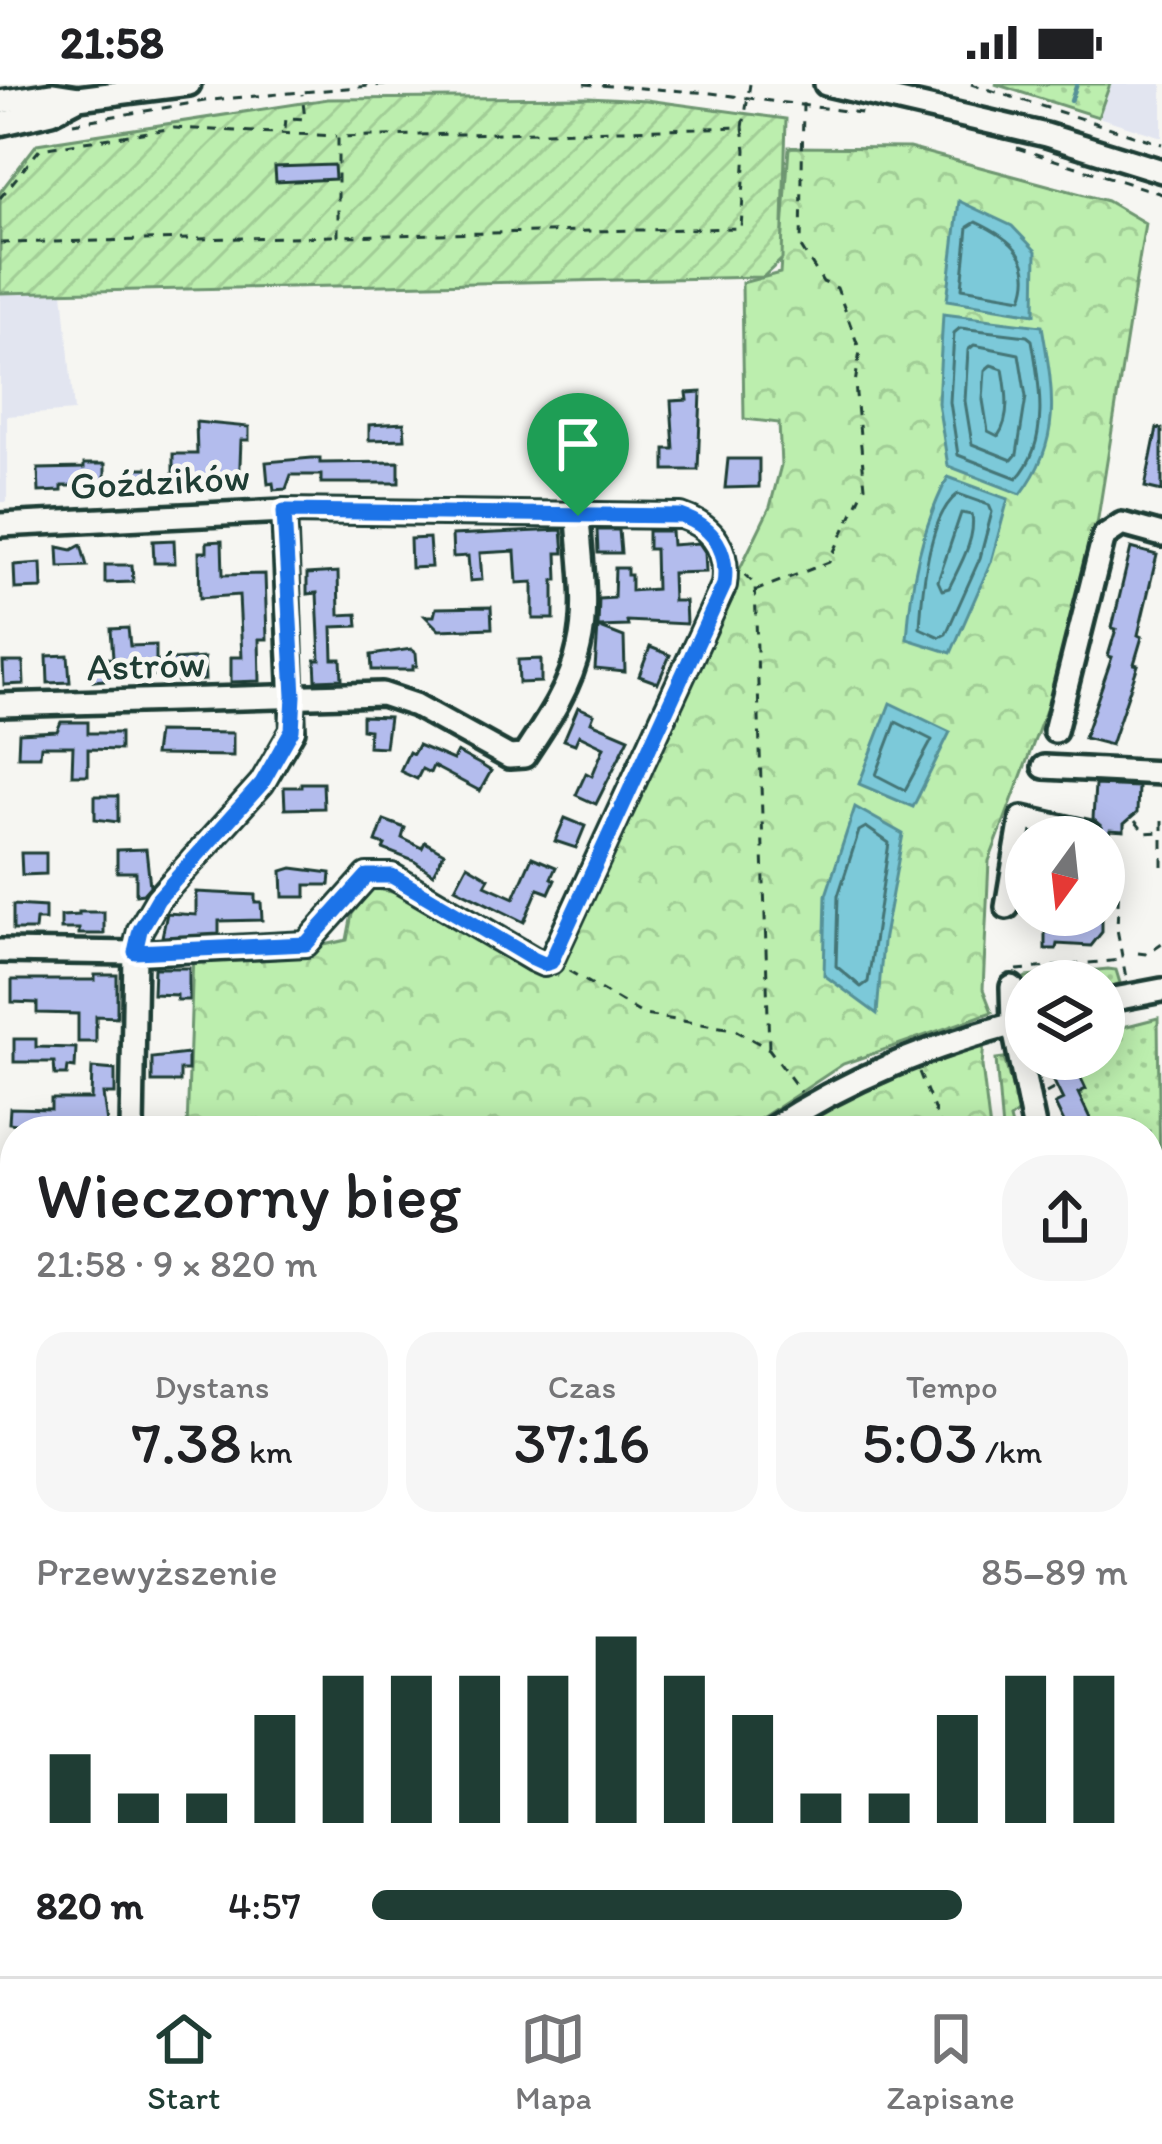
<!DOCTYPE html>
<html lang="pl">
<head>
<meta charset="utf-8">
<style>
	body { margin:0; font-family:Itim,sans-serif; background:#f6f6f6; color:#202124; height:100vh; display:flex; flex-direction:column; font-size:45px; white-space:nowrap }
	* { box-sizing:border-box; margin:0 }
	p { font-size:39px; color:#757577 }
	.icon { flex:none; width:66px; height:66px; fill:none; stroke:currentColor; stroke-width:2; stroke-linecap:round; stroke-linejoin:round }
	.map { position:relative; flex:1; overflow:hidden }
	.drawer { position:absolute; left:0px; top:1032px; width:1164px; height:861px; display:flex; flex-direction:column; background:#fff; border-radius:48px 48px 0 0; box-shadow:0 6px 30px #0003 }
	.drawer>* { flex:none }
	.needle { width:78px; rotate:195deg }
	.controls { position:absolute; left:1005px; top:732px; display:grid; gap:24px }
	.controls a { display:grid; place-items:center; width:120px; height:120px; border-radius:50%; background:#fff; box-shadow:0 6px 30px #0003; font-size:60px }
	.pin { position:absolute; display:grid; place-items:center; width:102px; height:102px; color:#fff; margin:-123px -51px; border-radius:50% 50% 50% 0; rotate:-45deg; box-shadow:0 0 12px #0007 }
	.pin .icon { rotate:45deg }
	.round { display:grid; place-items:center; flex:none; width:126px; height:126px; border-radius:48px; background:#f6f6f6 }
	.overview { display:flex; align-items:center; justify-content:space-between; height:204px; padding:0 36px }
	h1 { font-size:66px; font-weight:600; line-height:90px }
	.figures { display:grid; grid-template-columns:repeat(3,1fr); gap:18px; height:204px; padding:12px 36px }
	.figures div { display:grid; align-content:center; border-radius:30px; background:#f6f6f6; text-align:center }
	.figures b { font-size:60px; font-weight:600 }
	.figures small { font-size:33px; font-weight:400 }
	.figures p { font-size:33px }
	.chart { height:336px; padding:24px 36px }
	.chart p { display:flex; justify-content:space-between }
	.chart svg { width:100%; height:216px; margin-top:12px; stroke:#1f3d34; stroke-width:6 }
	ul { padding:0 36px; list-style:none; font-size:39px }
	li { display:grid; grid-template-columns:192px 144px 1fr; align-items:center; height:90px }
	li i { height:30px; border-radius:15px; background:#1f3d34 }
	.status { display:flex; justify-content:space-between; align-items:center; height:84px; padding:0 60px; background:#fff; direction:ltr }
	.status svg { height:33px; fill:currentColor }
	.tabs { display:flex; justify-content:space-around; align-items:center; height:168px; border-top:3px solid #e0e0e0; background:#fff; font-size:33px; color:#757577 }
	.tabs a { display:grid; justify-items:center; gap:6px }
	.tabs .selected { color:#1f3d34 }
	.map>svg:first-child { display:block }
	.built { fill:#e2e5f0 }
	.grass { fill:url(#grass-dots); stroke:#6e9671; stroke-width:3 }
	.forest { fill:url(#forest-crowns); stroke:#6e9671; stroke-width:3 }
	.garden { fill:url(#garden-furrows); stroke:#6e9671; stroke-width:3 }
	.water { fill:#7bc9d9; stroke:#569197; stroke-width:3 }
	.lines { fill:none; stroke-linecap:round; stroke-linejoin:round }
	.shore { stroke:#447576; stroke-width:3 }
	.stream { stroke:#569197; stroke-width:4.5 }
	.building { fill:#b3bced; stroke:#1f3d34; stroke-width:3 }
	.minor-casing { stroke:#1f3d34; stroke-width:30 }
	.path { stroke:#1f3d34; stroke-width:3; stroke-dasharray:9 9; stroke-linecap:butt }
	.minor { stroke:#f6f6f2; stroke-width:21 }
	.route-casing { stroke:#fff; stroke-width:24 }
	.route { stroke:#1a73e8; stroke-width:15 }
	.labels { text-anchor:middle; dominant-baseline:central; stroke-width:10; stroke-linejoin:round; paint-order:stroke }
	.street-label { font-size:39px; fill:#1f3d34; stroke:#f6f6f2 }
</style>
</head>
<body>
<div class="status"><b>21:58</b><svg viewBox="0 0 49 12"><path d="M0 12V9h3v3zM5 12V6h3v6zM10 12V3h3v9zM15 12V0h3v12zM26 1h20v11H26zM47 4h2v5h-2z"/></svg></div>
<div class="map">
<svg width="1162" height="1892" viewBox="0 0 1162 1892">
	<defs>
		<pattern id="grass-dots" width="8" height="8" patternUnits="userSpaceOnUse" patternTransform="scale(3)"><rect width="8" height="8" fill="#bceeae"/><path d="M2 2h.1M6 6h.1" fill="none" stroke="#a1cd96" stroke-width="1.8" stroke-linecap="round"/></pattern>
		<pattern id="forest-crowns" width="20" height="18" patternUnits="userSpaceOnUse" patternTransform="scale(3)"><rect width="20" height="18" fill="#bceeae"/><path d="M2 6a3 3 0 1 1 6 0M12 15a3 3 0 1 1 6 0" fill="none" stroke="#a1cd96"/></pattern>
		<pattern id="garden-furrows" width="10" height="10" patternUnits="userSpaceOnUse" patternTransform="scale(3)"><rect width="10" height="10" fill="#bceeae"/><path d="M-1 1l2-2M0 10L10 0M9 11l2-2" fill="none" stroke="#a1cd96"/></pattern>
	</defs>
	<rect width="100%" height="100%" fill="#f6f6f2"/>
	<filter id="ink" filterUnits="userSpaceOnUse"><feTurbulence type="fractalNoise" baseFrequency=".00833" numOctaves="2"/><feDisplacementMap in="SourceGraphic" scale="24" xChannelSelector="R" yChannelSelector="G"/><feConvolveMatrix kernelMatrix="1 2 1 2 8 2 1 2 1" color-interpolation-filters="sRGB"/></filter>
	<g filter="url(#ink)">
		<g class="built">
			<polygon points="1110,0 1162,0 1162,53 1098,33"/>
			<polygon points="63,207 74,327 7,332 7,418 0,418 0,209"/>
			<polygon points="1149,1779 1162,1785 1162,1892 1087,1892 1094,1878 1149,1878"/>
			<polygon points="529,1878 922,1878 930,1892 529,1892"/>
		</g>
		<g class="grass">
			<polygon points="995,0 1110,0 1098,33"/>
			<polygon points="1108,885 1116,886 1120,899 1104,906 1104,897 1026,897 1026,921 1022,922 1019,898 1026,893"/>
			<polygon points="1158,934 1162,1247 1149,1248 1149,1047 1092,1047 1077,1014 1082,1009 1065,975 1104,975 1104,948"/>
			<polygon points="1004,974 1019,1027 1010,1035 1013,1047 1002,1047 996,975"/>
		</g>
		<g class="forest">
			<polygon points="789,63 909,64 1107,117 1145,139 1083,528 989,777 983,905 992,928 843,980 742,1047 187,1047 193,869 302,866 347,856 352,830 372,804 412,812 557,891 689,589 770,423 781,381 779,339 744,335 742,199 780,189"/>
			<polygon points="984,958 982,982 990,1047 780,1047 852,1001"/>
			<polygon points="15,1301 15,1878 529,1878 529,1892 0,1892 0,1309"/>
			<polygon points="1162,1585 1162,1666 1149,1669 1149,1586"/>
			<polygon points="1149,1680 1162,1689 1162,1785 1149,1779"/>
			<polygon points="922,1878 1094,1878 1087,1892 930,1892"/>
		</g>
		<polygon class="garden" points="588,13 647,16 786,35 782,175 763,193 0,209 0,108 37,60 328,15"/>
		<g class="water">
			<polygon points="959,117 1012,142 1036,167 1035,230 947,216"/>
			<path d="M943,230L1042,242C1053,306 1063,355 1021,410L948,382L938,319Z"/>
			<path d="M948,393L1008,415L991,478L951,569L907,555C911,496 921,446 948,393Z"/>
			<polygon points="890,619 950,648 913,723 859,700"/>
			<polygon points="855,723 903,750 883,858 877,930 824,891 826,811"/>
		</g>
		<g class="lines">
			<g class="shore">
				<path d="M976,138C1010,154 1037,174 1022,214L962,204L968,143Z"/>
				<path d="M960,244L1027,252L1032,256C1040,300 1050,359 1017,394L958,371L950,318L954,249Z"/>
				<polygon points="974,261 1019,270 1026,313 1017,370 1012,376 972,360 965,317 968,266"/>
				<path d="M991,281L1003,285C1007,307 1011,334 998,352L988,347L983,316L985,286Z"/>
				<path d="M958,410L989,421L992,428L980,474L946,550L940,553L920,544C922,508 928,431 958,410Z"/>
				<path d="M961,429L972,431C976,455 960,481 949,504L942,506L938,497Z"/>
				<polygon points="896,638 932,656 905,706 876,691"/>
				<polygon points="866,743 889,759 868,898 861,903 836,882 838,812 859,747"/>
			</g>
			<polyline class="stream" points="1071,17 1077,0"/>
		</g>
		<g class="building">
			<polygon points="334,81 335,95 276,98 275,83"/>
			<polygon points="701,308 698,386 665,386 665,365 674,365 671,317 688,316 687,309"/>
			<polygon points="196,338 249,343 249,356 241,356 239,405 219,405 219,400 173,399 173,370 197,370"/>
			<polygon points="404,339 405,355 369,356 369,341"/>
			<polygon points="1157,344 1162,345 1162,407 1145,403"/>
			<polygon points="312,374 320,374 320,379 399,378 399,399 321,399 321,391 291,391 286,405 274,406 273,399 268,400 266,378"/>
			<polygon points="728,375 759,375 759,403 725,404"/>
			<polygon points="84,380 105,380 105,402 62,402 62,407 39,408 38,385 84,384"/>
			<polygon points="129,384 149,384 149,407 128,407"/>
			<polygon points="562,446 564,469 557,469 558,496 554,496 554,535 533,535 533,498 517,499 515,467 480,469 482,496 470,497 468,472 453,473 452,451"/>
			<polygon points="597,446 619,446 621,469 598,469"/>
			<polygon points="648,447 671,447 672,461 699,459 705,468 706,488 672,489 673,517 685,517 686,540 627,537 628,542 598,543 599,515 614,514 615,484 627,484 627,491 631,491 631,507 656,505 655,465 648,465"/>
			<polygon points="429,454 431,483 411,484 410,455"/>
			<polygon points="174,456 175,479 154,479 153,457"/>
			<polygon points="222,457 223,491 265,490 267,555 259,555 260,597 231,598 231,573 242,573 239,511 200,514 199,468 207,468 207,458"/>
			<polygon points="81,461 87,482 59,483 58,463 72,466"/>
			<polygon points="1131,464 1157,471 1138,551 1142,553 1134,580 1138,581 1111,661 1084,654 1112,573 1108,572 1116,545 1112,544"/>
			<polygon points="41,479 42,504 15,505 14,481"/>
			<polygon points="105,481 132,481 133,498 105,499"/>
			<polygon points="338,488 339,531 357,530 358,542 332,543 333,575 341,575 342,595 316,596 315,576 320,576 317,509 307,510 307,490"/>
			<polygon points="491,523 492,544 439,546 425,532 434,532 436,524"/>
			<polygon points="598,543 624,553 625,588 595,585"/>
			<polygon points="128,544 130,562 156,561 156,577 204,574 205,596 178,598 172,590 93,597 92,575 113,574 111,545"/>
			<polygon points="650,563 670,571 658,599 639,592"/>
			<polygon points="411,565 416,569 417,582 413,582 413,586 372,586 371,571"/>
			<polygon points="68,571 70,598 48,599 47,572"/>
			<polygon points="541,575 541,598 519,599 518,576"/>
			<polygon points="3,578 23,578 24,600 4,601"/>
			<polygon points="578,623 594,630 591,638 629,654 596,720 576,711 586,689 592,692 604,663 579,651 575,660 564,656"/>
			<polygon points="362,632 389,633 385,663 368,662 369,646 362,645"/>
			<polygon points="61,638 88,638 88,649 120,649 120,666 88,665 88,691 72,691 73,662 41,662 40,672 18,672 19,649 57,647"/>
			<polygon points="157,648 233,649 233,672 154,671"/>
			<polygon points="418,661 453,676 457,668 483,682 491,687 480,707 433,682 430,689 422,685 417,695 400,687 409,668 413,670"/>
			<polygon points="301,699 323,699 324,724 285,725 284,703 301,703"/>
			<polygon points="1095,701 1138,703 1137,729 1124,740 1124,747 1110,746 1108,753 1102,753 1102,743 1093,735"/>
			<polygon points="95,712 118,712 118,738 95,735"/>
			<polygon points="565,734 585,742 576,764 555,757"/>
			<polygon points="384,736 405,744 402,754 422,764 425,758 444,769 433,790 414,777 383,765 385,761 376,758"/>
			<polygon points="146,765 150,802 143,810 136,811 136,788 117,788 117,766"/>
			<polygon points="21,769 46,769 46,790 22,791"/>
			<polygon points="532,773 556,783 551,794 555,796 549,809 538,805 524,838 455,804 467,781 489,794 485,801 514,814"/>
			<polygon points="292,784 331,789 330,801 306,801 306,813 283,813 282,787"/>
			<polygon points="196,808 255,811 255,818 261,818 262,836 219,837 219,850 162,853 167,829 196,831"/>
			<polygon points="13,821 45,823 45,836 36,836 35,846 13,846"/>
			<polygon points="79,828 104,828 104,850 79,850 79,845 61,845 61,832 79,831"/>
			<polygon points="1051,831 1102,831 1102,848 1091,862 1057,860 1056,865 1045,865 1045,843 1050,844"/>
			<polygon points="154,884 189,884 189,916 177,916 177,911 153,910"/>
			<polygon points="95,891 117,891 117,933 96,932 96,958 78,958 78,930 37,929 37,919 12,918 12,896 95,896"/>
			<polygon points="14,955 36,955 36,963 76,964 75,984 68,983 67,991 55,991 54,978 14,978"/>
			<polygon points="188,970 188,986 180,986 180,998 152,998 152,974"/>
			<polygon points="1043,975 1072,975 1086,1005 1078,1009 1096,1047 1068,1047 1055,1020 1063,1016"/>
			<polygon points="92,984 115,986 115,1010 103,1010 108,1047 78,1047 79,1042 61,1042 61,1038 32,1038 32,1047 17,1047 17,1040 9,1039 10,1024 51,1025 51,1015 91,1015"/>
			<polygon points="1149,1352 1162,1379 1154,1384 1162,1401 1162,1483 1149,1457 1149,1450 1155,1447 1149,1434"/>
			<polygon points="1162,1858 1162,1892 1099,1892 1125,1878 1149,1878 1149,1865"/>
		</g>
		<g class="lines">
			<g class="minor-casing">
				<g id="minor">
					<polyline points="826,0 1046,51 1162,87"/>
					<polyline points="0,18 52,10 78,14 189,0"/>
					<polyline points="0,40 52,28 77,15"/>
					<path d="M0,441L284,427L681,432C714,443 729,467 724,501L551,877L544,880L533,875L392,792H367L306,860L135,869L0,867"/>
					<path d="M0,621L382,610L415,621L509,673L524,672C546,639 571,603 579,563C589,522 580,474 578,432"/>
					<polyline points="1055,647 1104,452 1122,440 1162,451"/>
					<polyline points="1044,683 1162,689"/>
					<polyline points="1007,823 1022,734 1088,749"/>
					<polyline points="1012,903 1013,940 1035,1047"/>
					<polyline points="1104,917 1162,906"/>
					<polyline points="132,1047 135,869 140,846 158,815 262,699 293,646 284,427"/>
					<path d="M768,1047C849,994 932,961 1026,937"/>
					<polyline points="0,1166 15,1156"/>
					<polyline points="1149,1261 1162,1259"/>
					<polyline points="0,1287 15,1280"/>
					<polyline points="768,1878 774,1892"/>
				</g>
			</g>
			<g class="path">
				<polyline points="584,0 711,9 868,30"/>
				<polyline points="971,0 1162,60"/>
				<polyline points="73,39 211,16 393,0"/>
				<polyline points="743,43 746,66 741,144 338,152 338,53 743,43 750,0"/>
				<polyline points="285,45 286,34 305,35 302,10"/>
				<polyline points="1017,64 1162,110"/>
				<polyline points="0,114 40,65 174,44 336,52"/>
				<polyline points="0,159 338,152"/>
				<polyline points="745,491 755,500 769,965"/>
				<polyline points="755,507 829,478 865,403 855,300 860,267 837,204 823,198 801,163 803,19"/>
				<polyline points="1135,737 1145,749 1160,748"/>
				<polyline points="1162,737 1162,786"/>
				<polyline points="1104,781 1119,797 1117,845 1126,894"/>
				<polyline points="1138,869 1146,870 1162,859"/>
				<polyline points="1017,886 1121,876"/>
				<polyline points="569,887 644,931 733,945 769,965 801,1008"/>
				<polyline points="919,988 943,1047"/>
				<polyline points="1046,1009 1057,1003"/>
				<polyline points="1149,1498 1162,1537"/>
				<polyline points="0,1571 15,1571"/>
				<polyline points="4,1571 15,1606"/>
				<polyline points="70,1878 79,1892"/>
				<polyline points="548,1878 548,1892"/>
				<polyline points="358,1892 363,1878"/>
			</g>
			<use href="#minor" class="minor"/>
		</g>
	</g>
	<g class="lines" filter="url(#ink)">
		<g class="route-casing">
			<path id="route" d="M284,427L681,432C714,443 729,467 724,501L551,878L544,880L533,875L392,792H367L306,860L135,868L140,846L158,815L262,699L292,646L294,612Z"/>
		</g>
		<use href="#route" class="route"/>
	</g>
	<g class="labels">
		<g class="street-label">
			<text transform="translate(160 397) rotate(-3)">Goździków</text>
			<text transform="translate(146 581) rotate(-2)">Astrów</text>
		</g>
	</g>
</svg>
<div class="controls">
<a><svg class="needle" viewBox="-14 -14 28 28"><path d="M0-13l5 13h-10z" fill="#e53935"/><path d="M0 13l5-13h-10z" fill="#757577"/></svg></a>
<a><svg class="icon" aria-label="layers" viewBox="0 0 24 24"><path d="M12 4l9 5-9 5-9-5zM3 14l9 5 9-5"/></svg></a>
</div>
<div class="pin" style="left:578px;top:432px;background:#1e9e55"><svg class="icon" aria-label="arrive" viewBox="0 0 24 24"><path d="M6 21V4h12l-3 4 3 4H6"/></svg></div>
<section class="drawer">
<div class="overview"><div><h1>Wieczorny bieg</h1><p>21:58 · 9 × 820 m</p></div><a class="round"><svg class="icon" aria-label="share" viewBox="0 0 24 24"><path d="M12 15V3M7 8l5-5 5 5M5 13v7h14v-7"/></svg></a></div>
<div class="figures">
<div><p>Dystans</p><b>7.38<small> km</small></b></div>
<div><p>Czas</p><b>37:16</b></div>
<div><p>Tempo</p><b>5:03<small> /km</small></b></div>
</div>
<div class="chart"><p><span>Przewyższenie</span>85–89 m</p>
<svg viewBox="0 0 160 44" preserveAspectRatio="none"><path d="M5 44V30M15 44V38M25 44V38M35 44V22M45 44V14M55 44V14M65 44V14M75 44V14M85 44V6M95 44V14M105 44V22M115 44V38M125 44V38M135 44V22M145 44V14M155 44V14"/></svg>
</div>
<ul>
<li><b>820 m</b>4:57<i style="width:78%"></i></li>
</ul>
</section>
</div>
<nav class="tabs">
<a class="selected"><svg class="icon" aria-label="home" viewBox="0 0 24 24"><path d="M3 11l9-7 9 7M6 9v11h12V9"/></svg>Start</a>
<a><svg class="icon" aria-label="map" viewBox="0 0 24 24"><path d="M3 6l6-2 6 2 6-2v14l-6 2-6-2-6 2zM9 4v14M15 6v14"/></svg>Mapa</a>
<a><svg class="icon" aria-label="saved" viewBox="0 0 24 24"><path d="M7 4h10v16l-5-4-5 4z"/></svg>Zapisane</a>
</nav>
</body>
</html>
